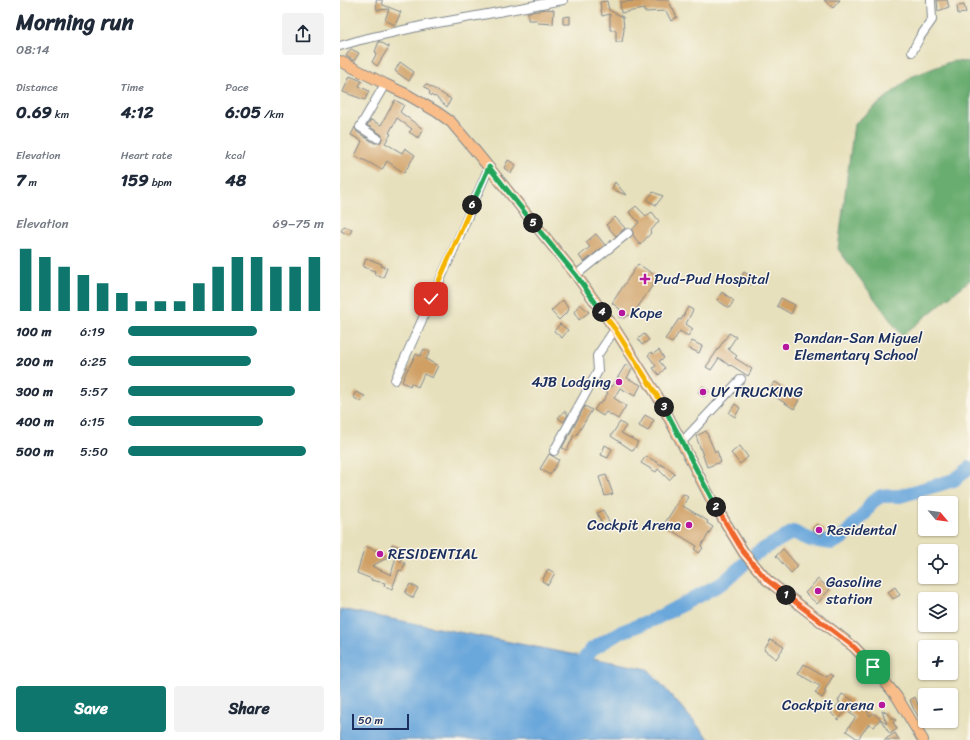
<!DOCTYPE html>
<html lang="en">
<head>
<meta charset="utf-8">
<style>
	body { margin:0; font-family:Sriracha,sans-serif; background:#f2f2f3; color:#1f2937; height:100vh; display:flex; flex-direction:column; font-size:15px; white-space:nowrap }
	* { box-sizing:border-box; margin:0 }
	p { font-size:13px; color:#747a83 }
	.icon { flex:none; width:22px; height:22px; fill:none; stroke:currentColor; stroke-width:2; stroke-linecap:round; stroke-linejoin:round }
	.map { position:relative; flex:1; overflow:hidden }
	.panel { display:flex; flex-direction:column; background:#fff; width:340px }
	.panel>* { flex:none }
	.needle { width:26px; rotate:119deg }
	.fabs { position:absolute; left:578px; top:496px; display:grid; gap:8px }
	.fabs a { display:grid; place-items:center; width:40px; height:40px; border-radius:4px; background:#fff; box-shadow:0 1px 3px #0004; font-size:20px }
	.scale { position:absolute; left:12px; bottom:10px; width:57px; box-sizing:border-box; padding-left:4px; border:2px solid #1b2f5e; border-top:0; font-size:11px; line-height:14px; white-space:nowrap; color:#1b2f5e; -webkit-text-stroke:3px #fbf7ec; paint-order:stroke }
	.pin { position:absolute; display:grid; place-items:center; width:34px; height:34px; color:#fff; margin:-17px; border-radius:8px; box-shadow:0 2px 6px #0006 }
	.km { position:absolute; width:20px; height:20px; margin:-10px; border-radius:50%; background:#222; color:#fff; font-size:11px; line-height:20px; text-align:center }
	.round { display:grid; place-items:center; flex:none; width:42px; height:42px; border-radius:4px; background:#f2f2f3 }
	.summary { display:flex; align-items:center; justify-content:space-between; height:68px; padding:0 16px }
	h1 { font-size:22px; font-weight:800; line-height:30px }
	.stats { display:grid; grid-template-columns:repeat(3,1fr); gap:6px; height:68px; padding:4px 16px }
	.stats div { display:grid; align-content:center }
	.stats b { font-size:17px; font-weight:800 }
	.stats small { font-size:11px; font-weight:400 }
	.stats p { font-size:11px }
	.chart { height:112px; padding:8px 16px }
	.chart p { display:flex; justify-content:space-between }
	.chart svg { width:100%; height:72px; margin-top:4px; stroke:#0f766e; stroke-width:6 }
	.primary-button { display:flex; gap:8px; margin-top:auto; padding:8px 16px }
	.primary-button a { flex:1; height:46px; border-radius:4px; background:#0f766e; color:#fff; font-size:16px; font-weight:800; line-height:46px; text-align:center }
	.primary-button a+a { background:#f2f2f3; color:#1f2937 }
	ul { padding:0 16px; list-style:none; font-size:13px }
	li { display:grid; grid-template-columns:64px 48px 1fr; align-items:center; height:30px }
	li i { height:10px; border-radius:5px; background:#0f766e }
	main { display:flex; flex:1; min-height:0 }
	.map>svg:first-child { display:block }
	.forest { fill:#6aad71; stroke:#426e68 }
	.water { fill:#6aa7db; stroke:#426b9c }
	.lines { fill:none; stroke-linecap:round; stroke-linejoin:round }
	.river { stroke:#6aa7db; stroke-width:14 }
	.building { fill:#cf9f63 }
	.minor-casing { stroke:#81888d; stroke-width:10 }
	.major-casing { stroke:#81888d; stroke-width:12 }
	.minor { stroke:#fff; stroke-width:8 }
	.major { stroke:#f9bd89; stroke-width:10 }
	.split-1-casing { stroke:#fff; stroke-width:8 }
	.split-2-casing { stroke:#fff; stroke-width:8 }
	.split-3-casing { stroke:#fff; stroke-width:8 }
	.split-4-casing { stroke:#fff; stroke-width:8 }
	.split-5-casing { stroke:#fff; stroke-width:8 }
	.split-6-casing { stroke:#fff; stroke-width:8 }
	.split-7-casing { stroke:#fff; stroke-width:8 }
	.split-1 { stroke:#f0652b; stroke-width:5 }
	.split-2 { stroke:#f0652b; stroke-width:5 }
	.split-3 { stroke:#22a559; stroke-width:5 }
	.split-4 { stroke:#f5b400; stroke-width:5 }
	.split-5 { stroke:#22a559; stroke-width:5 }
	.split-6 { stroke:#22a559; stroke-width:5 }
	.split-7 { stroke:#f5b400; stroke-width:5 }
	.poi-dot { fill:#b5179e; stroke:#fbf7ec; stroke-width:1.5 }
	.labels { text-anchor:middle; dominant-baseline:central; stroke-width:3; stroke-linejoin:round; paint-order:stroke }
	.poi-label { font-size:15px; fill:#1b2f5e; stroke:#fbf7ec; text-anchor:start }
</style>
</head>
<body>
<main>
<section class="panel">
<div class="summary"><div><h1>Morning run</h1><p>08:14</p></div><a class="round"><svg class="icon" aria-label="share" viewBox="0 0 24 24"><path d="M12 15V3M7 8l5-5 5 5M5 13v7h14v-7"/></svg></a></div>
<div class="stats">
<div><p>Distance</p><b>0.69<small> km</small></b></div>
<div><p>Time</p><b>4:12</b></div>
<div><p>Pace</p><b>6:05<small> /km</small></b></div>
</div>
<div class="stats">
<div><p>Elevation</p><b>7<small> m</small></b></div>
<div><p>Heart rate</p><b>159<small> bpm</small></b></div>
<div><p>kcal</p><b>48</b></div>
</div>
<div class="chart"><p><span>Elevation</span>69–75 m</p>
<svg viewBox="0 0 160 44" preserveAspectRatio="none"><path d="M5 44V6M15 44V11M25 44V17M35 44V22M45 44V27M55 44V33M65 44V38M75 44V38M85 44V38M95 44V27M105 44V17M115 44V11M125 44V11M135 44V17M145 44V17M155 44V11"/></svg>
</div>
<ul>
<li><b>100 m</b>6:19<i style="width:66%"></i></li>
<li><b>200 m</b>6:25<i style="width:63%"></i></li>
<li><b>300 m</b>5:57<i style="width:85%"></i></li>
<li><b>400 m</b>6:15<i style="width:69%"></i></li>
<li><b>500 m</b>5:50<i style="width:91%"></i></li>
</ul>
<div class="primary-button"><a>Save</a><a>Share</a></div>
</section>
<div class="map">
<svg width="630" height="740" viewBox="0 0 630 740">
	<rect width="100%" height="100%" fill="#fbf7ec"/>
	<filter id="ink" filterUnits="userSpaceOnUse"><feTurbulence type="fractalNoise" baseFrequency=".025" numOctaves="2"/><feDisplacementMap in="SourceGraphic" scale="8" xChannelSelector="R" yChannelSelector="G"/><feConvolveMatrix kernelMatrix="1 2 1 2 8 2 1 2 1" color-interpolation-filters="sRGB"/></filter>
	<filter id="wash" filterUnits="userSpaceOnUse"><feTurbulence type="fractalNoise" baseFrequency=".012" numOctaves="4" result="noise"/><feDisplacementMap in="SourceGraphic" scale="16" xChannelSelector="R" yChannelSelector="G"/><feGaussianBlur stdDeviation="0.9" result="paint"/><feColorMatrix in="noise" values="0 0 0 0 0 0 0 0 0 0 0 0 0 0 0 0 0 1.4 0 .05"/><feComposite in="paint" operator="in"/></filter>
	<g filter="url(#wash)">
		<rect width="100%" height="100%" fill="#e7e0bc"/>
		<polygon class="forest" points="612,61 630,62 630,280 562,336 498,249 514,124 571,77"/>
		<polygon class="water" points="0,609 308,669 370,740 0,740"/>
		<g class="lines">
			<g class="river">
				<polyline points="415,554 453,532 471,540 492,543 502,538 526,512 532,502 541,496 560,496 614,480 630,468"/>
				<polyline points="234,672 252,649 281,632 315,619 384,582 405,563"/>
			</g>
		</g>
		<g id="blocks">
			<g class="building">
				<polygon points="36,0 42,0 43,5 61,12 55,25 45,20 49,9 37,10"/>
				<polygon points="317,0 328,0 337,17 331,21 326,11 304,12 304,9 281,13 280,2"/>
				<polygon points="484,0 500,0 493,8"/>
				<polygon points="597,0 607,0 609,7 598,11"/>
				<polygon points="267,1 269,10 283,17 284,30 282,42 276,42 276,30 270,30 270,14 262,16 260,2"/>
				<polygon points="624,5 626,13 618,14 617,6"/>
				<polygon points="207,9 214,10 213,24 198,23 197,20 188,20 188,12 199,11 199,10"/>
				<polygon points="230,16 230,24 223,24 223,17"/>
				<polygon points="39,41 49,47 37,66 32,62 37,53 35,52"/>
				<polygon points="11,49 19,53 14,61 6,56"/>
				<polygon points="60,62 74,72 69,81 55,71"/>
				<polygon points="10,76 22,81 19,86 29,91 25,100 3,92"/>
				<polygon points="86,84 111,99 107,107 95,96 94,97 89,94 90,92 84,86"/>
				<polygon points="55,100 64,105 60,112 83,129 78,138 69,132 72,129 57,118 49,133 51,134 45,143 62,153 65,148 75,155 64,173 47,161 42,170 28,162 15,156 22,141 11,135 15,127 17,132 34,143 40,143 42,139 42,135 27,125 31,120 41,125"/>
				<polygon points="168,160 176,165 171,173 164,168"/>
				<polygon points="275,182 286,195 272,189"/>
				<polygon points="313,192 323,196 316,205 307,200"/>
				<polygon points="296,206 306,216 312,212 319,221 310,232 311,233 300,245 293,235 293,233 292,230 299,222 289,212"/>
				<polygon points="275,217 285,228 276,236 266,225"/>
				<polygon points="4,226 12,230 9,235 1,231"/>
				<polygon points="256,234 265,245 244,262 239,256 250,247 246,242"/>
				<polygon points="26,258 42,264 41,266 47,268 43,278 34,274 35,271 23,267"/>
				<polygon points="298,264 318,277 292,316 289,315 284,318 279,317 280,309 272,303"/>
				<polygon points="404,272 416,279 412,285 401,278"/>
				<polygon points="382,292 394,301 389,308 377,300"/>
				<polygon points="441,298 455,305 451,314 437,306"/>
				<polygon points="223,300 229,310 219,320 211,311"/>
				<polygon points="240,304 249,312 239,320 234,312"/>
				<polygon points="348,307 353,310 346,324 353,329 348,336 340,331 332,343 325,339 339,319 341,320"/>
				<polygon points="220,324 228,330 222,338 214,331"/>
				<polygon points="389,333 396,337 388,349 397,356 395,358 412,369 408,376 391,365 390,366 379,358 371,370 366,367"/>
				<polygon points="304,334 309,340 302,345 298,339"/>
				<polygon points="352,341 362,346 359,353 348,348"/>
				<polygon points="84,349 90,352 86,359 98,366 92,378 84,374 78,387 71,383 70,386 62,382 68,368 68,369 76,354 80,356"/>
				<polygon points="319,350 324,358 319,361 325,368 319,375 313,368 316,366 308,355 312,352 313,354"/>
				<polygon points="286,364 292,369 287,378 301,385 295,396 280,388 274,398 286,406 278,419 266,412 263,416 254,410 259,403 261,404 268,393 256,385 260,380 272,387"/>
				<polygon points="435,382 460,398 454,409 428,392"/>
				<polygon points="363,386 369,392 363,397 358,392"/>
				<polygon points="16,392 25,396 21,402 13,397"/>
				<polygon points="395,404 400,408 395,417 389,413"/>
				<polygon points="245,406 252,410 236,436 234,435 227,450 222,448"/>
				<polygon points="224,411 228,414 224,422 218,418"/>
				<polygon points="305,415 314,420 308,431 299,426"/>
				<polygon points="280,422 286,426 281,433 298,442 293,451 271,436"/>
				<polygon points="366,431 375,452 377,451 381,462 367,467 356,436"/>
				<polygon points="265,445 272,449 268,458 261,455"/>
				<polygon points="400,446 408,457 400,464 391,453"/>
				<polygon points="209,454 219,460 210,475 200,469"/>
				<polygon points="306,456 327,468 335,474 329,480 318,469 316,472 301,463"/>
				<polygon points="266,475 273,494 265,496 259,477"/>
				<polygon points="343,494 348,497 343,506 368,521 367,523 373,527 361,546 363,548 359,553 354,549 357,546 329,529 328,530 323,526"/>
				<polygon points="263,510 269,522 263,526 257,513"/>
				<polygon points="477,524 485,530 481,536 472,530"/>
				<polygon points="52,544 65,549 64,550 60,561 65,563 62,571 59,570 52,589 44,586 45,583 31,580 32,579 17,573 25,546 42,553 47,558 32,566 51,575 57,553 49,557"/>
				<polygon points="443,549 458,566 451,573 436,556"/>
				<polygon points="208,569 215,573 208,585 202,581"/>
				<polygon points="478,579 490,589 477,604 465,593"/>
				<polygon points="70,584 78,588 73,598 65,593"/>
				<polygon points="555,587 560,595 553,599 548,592"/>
				<polygon points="431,639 444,647 436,659 424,650"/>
				<polygon points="464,664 487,677 490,674 493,676 484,691 486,692 482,698 475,693 480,686 458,674"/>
				<polygon points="502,694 513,700 507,712 506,711 498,720 491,713 500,702 498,701"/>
				<polygon points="575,697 578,705 581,703 585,709 585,727 573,708 570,700"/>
				<polygon points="525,705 530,716 533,713 547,724 542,711 544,712 545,711 548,715 556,720 553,722 557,729 550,734 540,719 534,727 529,724 518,739 506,731 516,717 509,713"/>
				<polygon points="555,733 559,740 544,740"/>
			</g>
		</g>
	</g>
	<g filter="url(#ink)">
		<use href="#blocks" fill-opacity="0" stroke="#81888d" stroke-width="1"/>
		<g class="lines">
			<g class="minor-casing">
				<g id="minor">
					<polyline points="0,46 20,40 86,25 153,13 223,0"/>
					<polyline points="572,52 580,37 592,20 591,0"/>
					<polyline points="37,138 20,127 45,84"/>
					<polyline points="236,275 288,233"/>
					<polyline points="55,380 110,258 149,167"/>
					<polyline points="342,442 401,379"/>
					<polyline points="214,451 258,371 257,356 275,329"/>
				</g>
			</g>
			<g class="major-casing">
				<polyline id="major" points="0,61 45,84 68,95 97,112 111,122 133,148 236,275 275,329 318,397 371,499 404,553 427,580 514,647 533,667 557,697 583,740"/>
			</g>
			<use href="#minor" class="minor"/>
			<use href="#major" class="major"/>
		</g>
	</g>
	<g class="lines" filter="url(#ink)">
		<g class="split-1-casing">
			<polyline id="split-1" points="446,595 514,647 533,667"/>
		</g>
		<g class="split-2-casing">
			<polyline id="split-2" points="376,507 404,553 427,580 446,595"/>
		</g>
		<g class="split-3-casing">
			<polyline id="split-3" points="324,407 376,507"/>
		</g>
		<g class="split-4-casing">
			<polyline id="split-4" points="262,312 275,329 318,397 324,407"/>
		</g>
		<g class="split-5-casing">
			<polyline id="split-5" points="193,223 236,275 262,312"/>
		</g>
		<g class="split-6-casing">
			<polyline id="split-6" points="132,205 149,167 193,223"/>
		</g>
		<g class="split-7-casing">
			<polyline id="split-7" points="91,299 132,205"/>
		</g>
		<use href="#split-1" class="split-1"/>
		<use href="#split-2" class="split-2"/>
		<use href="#split-3" class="split-3"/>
		<use href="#split-4" class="split-4"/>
		<use href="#split-5" class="split-5"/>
		<use href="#split-6" class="split-6"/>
		<use href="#split-7" class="split-7"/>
	</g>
	<g class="poi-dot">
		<path d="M303 273h4v4h4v4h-4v4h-4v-4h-4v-4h4z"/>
		<circle cx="282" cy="313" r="4"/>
		<circle cx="446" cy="347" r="4"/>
		<circle cx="279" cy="382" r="4"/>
		<circle cx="363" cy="392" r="4"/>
		<circle cx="349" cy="525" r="4"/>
		<circle cx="479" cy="530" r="4"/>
		<circle cx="40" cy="554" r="4"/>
		<circle cx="478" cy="591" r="4"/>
		<circle cx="542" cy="705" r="4"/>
	</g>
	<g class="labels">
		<g class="poi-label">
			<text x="314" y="279">Pud-Pud Hospital</text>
			<text x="290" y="313">Kope</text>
			<text x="454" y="338">Pandan-San Miguel<tspan x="454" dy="17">Elementary School</tspan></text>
			<text x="271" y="382" text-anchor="end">4JB Lodging</text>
			<text x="371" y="392">UY TRUCKING</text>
			<text x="341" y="525" text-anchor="end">Cockpit Arena</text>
			<text x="487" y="530">Residental</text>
			<text x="48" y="554">RESIDENTIAL</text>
			<text x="486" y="582">Gasoline<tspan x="486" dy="17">station</tspan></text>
			<text x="534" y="705" text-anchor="end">Cockpit arena</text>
		</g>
	</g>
</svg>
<div class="fabs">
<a><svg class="needle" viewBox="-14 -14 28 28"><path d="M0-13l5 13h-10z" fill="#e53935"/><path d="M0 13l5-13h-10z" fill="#747a83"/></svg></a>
<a><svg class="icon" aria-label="locate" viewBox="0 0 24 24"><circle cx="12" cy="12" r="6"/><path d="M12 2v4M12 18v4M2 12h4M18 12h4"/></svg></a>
<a><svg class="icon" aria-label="layers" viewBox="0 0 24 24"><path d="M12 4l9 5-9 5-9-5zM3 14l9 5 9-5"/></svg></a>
<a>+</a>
<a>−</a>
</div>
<div class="scale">50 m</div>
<div class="pin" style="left:533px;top:667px;background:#1e9e55"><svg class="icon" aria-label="arrive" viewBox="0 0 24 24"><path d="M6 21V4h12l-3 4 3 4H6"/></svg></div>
<div class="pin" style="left:91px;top:299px;background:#d93025"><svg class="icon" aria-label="check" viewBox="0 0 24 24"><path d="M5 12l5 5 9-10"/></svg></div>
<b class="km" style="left:446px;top:595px">1</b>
<b class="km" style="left:376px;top:507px">2</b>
<b class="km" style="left:324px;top:407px">3</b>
<b class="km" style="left:262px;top:312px">4</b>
<b class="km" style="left:193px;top:223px">5</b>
<b class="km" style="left:132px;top:205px">6</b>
</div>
</main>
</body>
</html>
